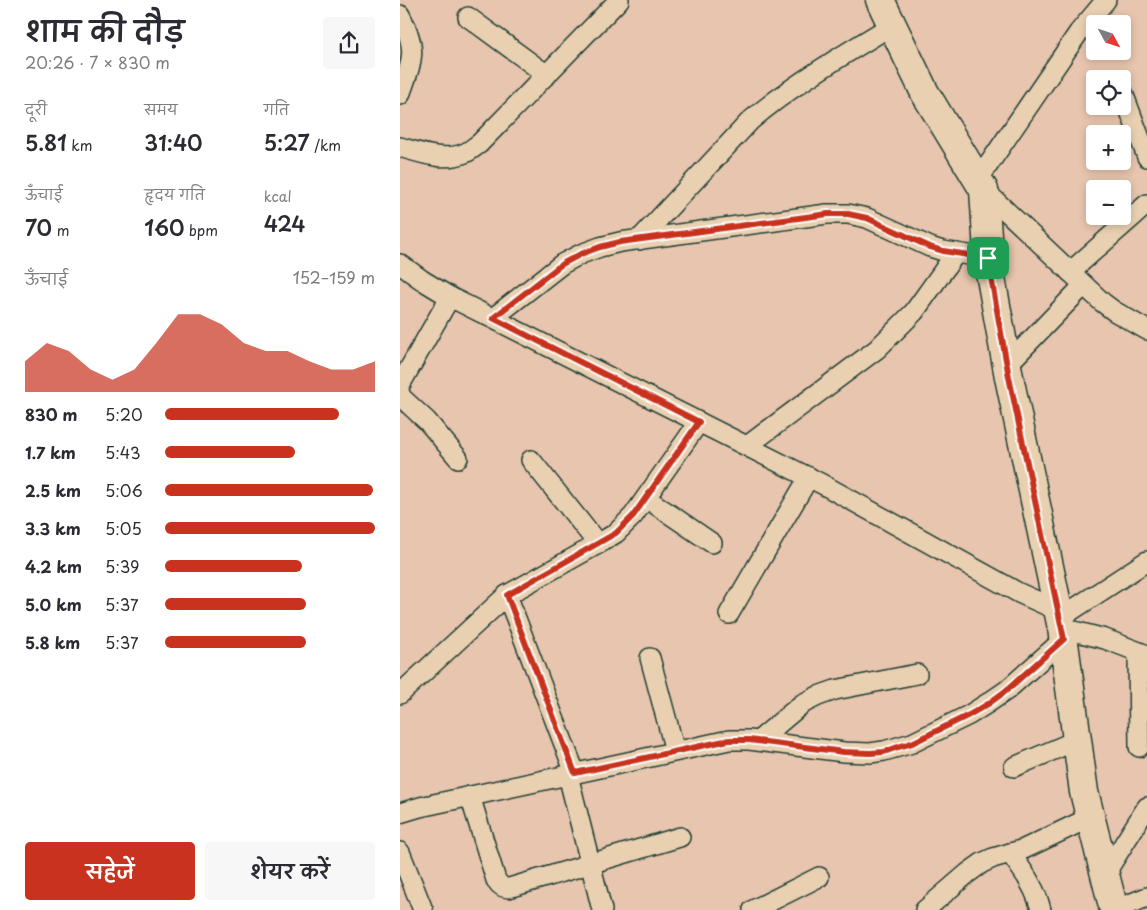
<!DOCTYPE html>
<html lang="hi">
<head>
<meta charset="utf-8">
<style>
	body { margin:0; font-family:"Playpen Sans","Playpen Sans Deva",sans-serif; background:#f7f7f7; color:#2b2b33; height:100vh; display:flex; flex-direction:column; font-size:19px; white-space:nowrap }
	* { box-sizing:border-box; margin:0 }
	p { font-size:16px; color:#7c7c81 }
	.icon { flex:none; width:28px; height:28px; fill:none; stroke:currentColor; stroke-width:2; stroke-linecap:round; stroke-linejoin:round }
	.map { position:relative; flex:1; overflow:hidden }
	.panel { display:flex; flex-direction:column; background:#fff; width:400px }
	.panel>* { flex:none }
	.needle { width:32px; rotate:130deg }
	.fabs { position:absolute; left:686px; top:15px; display:grid; gap:10px }
	.fabs a { display:grid; place-items:center; width:45px; height:45px; border-radius:5px; background:#fff; box-shadow:0 2px 8px #0003; font-size:25px }
	.pin { position:absolute; display:grid; place-items:center; width:42px; height:42px; color:#fff; margin:-21px; border-radius:10px; box-shadow:0 2px 8px #0006 }
	.round { display:grid; place-items:center; flex:none; width:52px; height:52px; border-radius:5px; background:#f7f7f7 }
	.headline { display:flex; align-items:center; justify-content:space-between; height:85px; padding:0 25px }
	h1 { font-size:28px; font-weight:600; line-height:38px }
	.metrics { display:grid; grid-template-columns:repeat(3,1fr); gap:8px; height:85px; padding:5px 25px }
	.metrics div { display:grid; align-content:center }
	.metrics b { font-size:21px; font-weight:600 }
	.metrics small { font-size:14px; font-weight:400 }
	.metrics p { font-size:14px }
	.chart { height:140px; padding:10px 25px }
	.chart p { display:flex; justify-content:space-between }
	.chart svg { width:100%; height:90px; margin-top:5px; fill:#c8321e; opacity:.7 }
	.button { display:flex; gap:10px; margin-top:auto; padding:10px 25px }
	.button a { flex:1; height:58px; border-radius:5px; background:#c8321e; color:#fff; font-size:20px; font-weight:600; line-height:58px; text-align:center }
	.button a+a { background:#f7f7f7; color:#2b2b33 }
	ul { padding:0 25px; list-style:none; font-size:16px }
	li { display:grid; grid-template-columns:80px 60px 1fr; align-items:center; height:38px }
	li i { height:12px; border-radius:6px; background:#c8321e }
	main { display:flex; flex:1; min-height:0 }
	.map>svg:first-child { display:block }
	.lines { fill:none; stroke-linecap:round; stroke-linejoin:round }
	.street-casing { stroke:#1f3d34; stroke-width:22 }
	.primary-casing { stroke:#1f3d34; stroke-width:31 }
	.street { stroke:#e9d0b1; stroke-width:19 }
	.primary { stroke:#e9d0b1; stroke-width:28 }
	.route-casing { stroke:#fff; stroke-width:10 }
	.route { stroke:#c8321e; stroke-width:6 }
</style>
</head>
<body>
<main>
<section class="panel">
<div class="headline"><div><h1>शाम की दौड़</h1><p>20:26 · 7 × 830 m</p></div><a class="round"><svg class="icon" aria-label="share" viewBox="0 0 24 24"><path d="M12 15V3M7 8l5-5 5 5M5 13v7h14v-7"/></svg></a></div>
<div class="metrics">
<div><p>दूरी</p><b>5.81<small> km</small></b></div>
<div><p>समय</p><b>31:40</b></div>
<div><p>गति</p><b>5:27<small> /km</small></b></div>
</div>
<div class="metrics">
<div><p>ऊँचाई</p><b>70<small> m</small></b></div>
<div><p>हृदय गति</p><b>160<small> bpm</small></b></div>
<div><p>kcal</p><b>424</b></div>
</div>
<div class="chart"><p><span>ऊँचाई</span>152–159 m</p>
<svg viewBox="0 0 160 44" preserveAspectRatio="none"><path d="M0 44V29L10 20L20 24L30 33L40 38L50 33L60 20L70 6L80 6L90 11L100 20L110 24L120 24L130 29L140 33L150 33L160 29V44z"/></svg>
</div>
<ul>
<li><b>830 m</b>5:20<i style="width:83%"></i></li>
<li><b>1.7 km</b>5:43<i style="width:62%"></i></li>
<li><b>2.5 km</b>5:06<i style="width:99%"></i></li>
<li><b>3.3 km</b>5:05<i style="width:100%"></i></li>
<li><b>4.2 km</b>5:39<i style="width:65%"></i></li>
<li><b>5.0 km</b>5:37<i style="width:67%"></i></li>
<li><b>5.8 km</b>5:37<i style="width:67%"></i></li>
</ul>
<div class="button"><a>सहेजें</a><a>शेयर करें</a></div>
</section>
<div class="map">
<svg width="747" height="910" viewBox="0 0 747 910">
	<rect width="100%" height="100%" fill="#e8c5ae"/>
	<filter id="ink" filterUnits="userSpaceOnUse"><feTurbulence type="fractalNoise" baseFrequency=".02" numOctaves="2"/><feDisplacementMap in="SourceGraphic" scale="10" xChannelSelector="R" yChannelSelector="G"/><feConvolveMatrix kernelMatrix="1 2 1 2 8 2 1 2 1" color-interpolation-filters="sRGB"/></filter>
	<g filter="url(#ink)">
		<g class="lines">
			<g class="street-casing">
				<g id="street">
					<path d="M0,15C18,50 13,59 0,95"/>
					<polyline points="68,17 147,75"/>
					<polyline points="722,90 747,157"/>
					<path d="M0,147C21,153 44,162 65,153C70,151 74,147 79,144L219,0"/>
					<polyline points="578,180 679,32 706,0"/>
					<polyline points="584,190 702,302 714,311 747,330"/>
					<path d="M239,240L350,121C393,84 444,55 492,25"/>
					<polyline points="0,264 22,280 50,297 422,484 619,593 659,611"/>
					<polyline points="670,272 747,204"/>
					<polyline points="93,318 162,264 181,254 200,247 220,242 427,214 448,214 467,218 530,247 543,251 588,258"/>
					<polyline points="607,365 684,285"/>
					<polyline points="0,385 50,297"/>
					<polyline points="0,394 2,398 27,421 58,458"/>
					<polyline points="347,446 477,349 514,312 556,253"/>
					<polyline points="131,460 198,544"/>
					<polyline points="246,498 312,543"/>
					<polyline points="107,595 175,773"/>
					<polyline points="329,614 409,477"/>
					<polyline points="660,618 747,561"/>
					<polyline points="662,628 705,639 747,655"/>
					<polyline points="738,652 739,747"/>
					<polyline points="250,658 275,751"/>
					<polyline points="0,694 107,595 198,544 216,533 233,516 299,422"/>
					<polyline points="358,741 402,704 418,696 435,690 517,674"/>
					<polyline points="614,767 677,740"/>
					<polyline points="168,775 202,910"/>
					<path d="M70,796L96,880C100,886 103,888 109,888L280,837"/>
					<polyline points="0,813 20,807 329,740 349,740 444,752 470,753 484,751 512,743 569,715 588,703 607,690 664,639"/>
					<polyline points="0,852 23,910"/>
					<path d="M610,853C623,871 636,888 641,910"/>
					<polyline points="705,874 747,807"/>
					<polyline points="353,910 419,877"/>
					<polyline points="525,910 568,873 582,863 593,858 624,849 691,817"/>
					<polyline points="714,910 747,897"/>
				</g>
			</g>
			<g class="primary-casing">
				<polyline id="primary" points="480,0 525,93 584,190 589,267 609,377 662,628 684,792 714,910"/>
			</g>
			<use href="#street" class="street"/>
			<use href="#primary" class="primary"/>
		</g>
	</g>
	<g class="lines" filter="url(#ink)">
		<g class="route-casing">
			<polygon id="route" points="428,214 448,214 467,218 530,247 543,251 588,258 589,266 609,377 664,639 607,690 588,704 569,715 512,743 498,747 484,752 470,753 444,752 349,740 329,740 175,773 107,595 216,533 233,516 299,422 93,318 162,264 181,254 200,247 220,242"/>
		</g>
		<use href="#route" class="route"/>
	</g>
</svg>
<div class="fabs">
<a><svg class="needle" viewBox="-14 -14 28 28"><path d="M0-13l5 13h-10z" fill="#e53935"/><path d="M0 13l5-13h-10z" fill="#7c7c81"/></svg></a>
<a><svg class="icon" aria-label="locate" viewBox="0 0 24 24"><circle cx="12" cy="12" r="6"/><path d="M12 2v4M12 18v4M2 12h4M18 12h4"/></svg></a>
<a>+</a>
<a>−</a>
</div>
<div class="pin" style="left:588px;top:258px;background:#1e9e55"><svg class="icon" aria-label="arrive" viewBox="0 0 24 24"><path d="M6 21V4h12l-3 4 3 4H6"/></svg></div>
</div>
</main>
</body>
</html>
